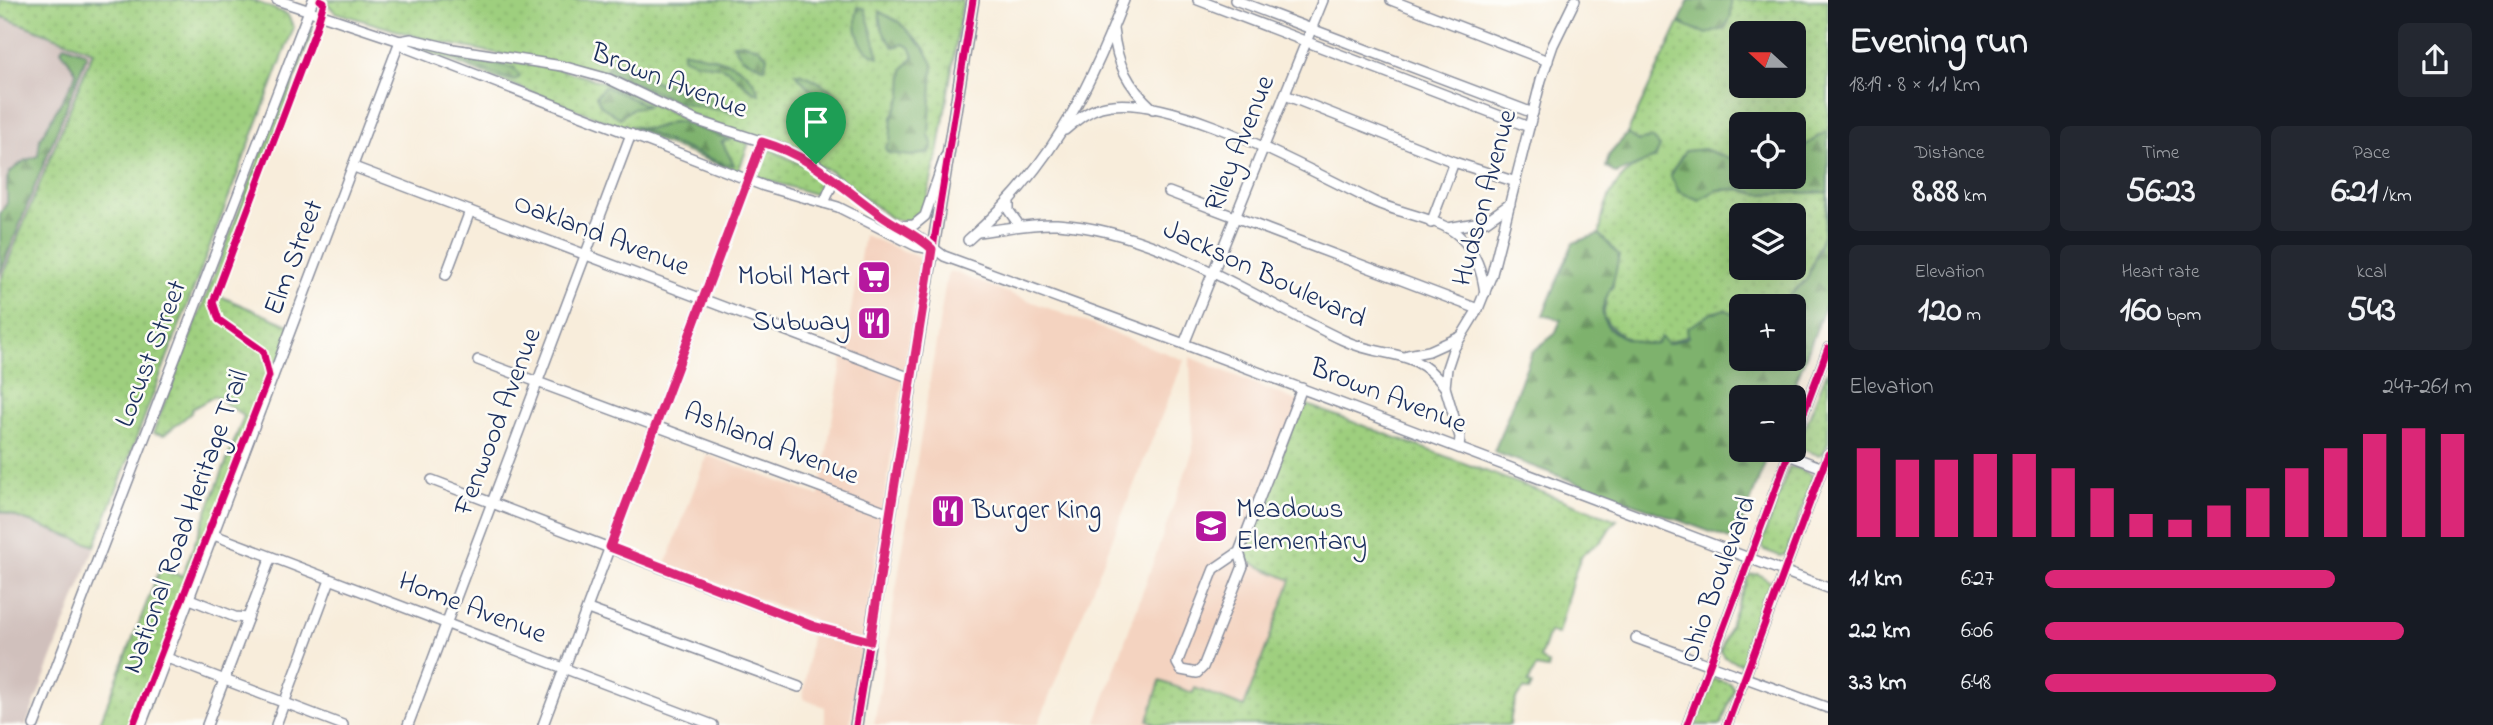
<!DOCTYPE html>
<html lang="en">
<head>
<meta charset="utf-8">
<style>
	body { margin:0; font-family:"Indie Flower",sans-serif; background:#242831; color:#f1f3f6; height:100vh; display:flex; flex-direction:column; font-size:26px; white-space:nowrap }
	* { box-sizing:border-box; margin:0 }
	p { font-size:23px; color:#9ea1a6 }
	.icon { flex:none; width:38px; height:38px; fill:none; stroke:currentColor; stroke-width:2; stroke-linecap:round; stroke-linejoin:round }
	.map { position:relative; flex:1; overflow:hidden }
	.drawer { display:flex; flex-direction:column; background:#171b24; width:665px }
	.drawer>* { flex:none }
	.needle { width:46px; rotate:291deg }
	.fabs { position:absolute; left:1729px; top:21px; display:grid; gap:14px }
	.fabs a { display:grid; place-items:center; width:77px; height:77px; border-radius:10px; background:#171b24; box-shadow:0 7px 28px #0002; font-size:35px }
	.pin { position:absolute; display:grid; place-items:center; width:60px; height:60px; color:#fff; margin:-72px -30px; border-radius:50% 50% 50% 0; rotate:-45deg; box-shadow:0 0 7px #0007 }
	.pin .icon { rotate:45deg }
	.round { display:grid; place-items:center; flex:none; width:74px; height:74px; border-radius:10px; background:#242831 }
	.summary { display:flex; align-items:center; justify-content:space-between; height:119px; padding:0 21px }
	h1 { font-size:38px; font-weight:700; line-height:52px }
	.figures { display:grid; grid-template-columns:repeat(3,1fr); gap:10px; height:119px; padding:7px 21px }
	.figures div { display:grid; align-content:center; border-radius:10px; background:#242831; text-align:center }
	.figures b { font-size:35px; font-weight:700 }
	.figures small { font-size:19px; font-weight:400 }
	.figures p { font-size:19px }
	.chart { height:196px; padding:14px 21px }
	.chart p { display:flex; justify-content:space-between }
	.chart svg { width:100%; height:126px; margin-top:7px; stroke:#db2777; stroke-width:6 }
	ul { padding:0 21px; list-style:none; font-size:23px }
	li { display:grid; grid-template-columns:112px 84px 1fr; align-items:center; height:52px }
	li i { height:18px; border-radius:9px; background:#db2777 }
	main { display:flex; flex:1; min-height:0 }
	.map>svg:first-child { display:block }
	.built { fill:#f4d3c0 }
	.industrial { fill:#d0c0bc }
	.grass { fill:url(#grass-dots); stroke:#5c7f6e; stroke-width:2; fill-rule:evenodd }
	.forest { fill:url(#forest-firs); stroke:#4c7066; stroke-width:2 }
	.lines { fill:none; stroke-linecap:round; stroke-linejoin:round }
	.minor-casing { stroke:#8a8e9c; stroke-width:12 }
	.major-casing { stroke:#8a8e9c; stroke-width:14 }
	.minor { stroke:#fff; stroke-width:9 }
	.major { stroke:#fdbc6f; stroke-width:10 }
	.cycleway-casing { stroke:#fdfcf7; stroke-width:11 }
	.cycleway { stroke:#d6006c; stroke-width:7 }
	.route-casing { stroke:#fff; stroke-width:14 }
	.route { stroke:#db2777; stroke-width:9 }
	.labels { text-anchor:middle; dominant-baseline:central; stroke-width:5; stroke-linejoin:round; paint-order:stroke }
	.street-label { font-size:28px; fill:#1b2f5e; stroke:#fdfcf7 }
	.poi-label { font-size:28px; fill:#1b2f5e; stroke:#fdfcf7; text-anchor:end }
</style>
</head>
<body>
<main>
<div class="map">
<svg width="1828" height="725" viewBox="0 0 1828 725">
	<defs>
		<pattern id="grass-dots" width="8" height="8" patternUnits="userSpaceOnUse" patternTransform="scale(1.75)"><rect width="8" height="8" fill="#9ecf7e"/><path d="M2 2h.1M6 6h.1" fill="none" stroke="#88b26f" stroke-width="1.8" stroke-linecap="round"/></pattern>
		<pattern id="forest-firs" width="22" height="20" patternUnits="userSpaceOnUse" patternTransform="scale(1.75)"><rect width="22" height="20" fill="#7eb26d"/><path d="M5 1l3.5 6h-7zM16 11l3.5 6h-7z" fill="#66915d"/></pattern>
	</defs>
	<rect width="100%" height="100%" fill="#fdfcf7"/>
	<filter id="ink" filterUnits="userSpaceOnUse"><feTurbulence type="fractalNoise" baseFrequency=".0143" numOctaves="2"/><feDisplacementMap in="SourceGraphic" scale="14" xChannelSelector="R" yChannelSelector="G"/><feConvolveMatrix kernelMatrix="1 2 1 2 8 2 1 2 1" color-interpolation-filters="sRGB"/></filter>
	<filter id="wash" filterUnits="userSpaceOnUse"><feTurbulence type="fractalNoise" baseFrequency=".00686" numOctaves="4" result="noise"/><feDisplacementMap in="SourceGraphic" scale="28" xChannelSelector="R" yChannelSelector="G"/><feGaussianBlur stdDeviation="1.57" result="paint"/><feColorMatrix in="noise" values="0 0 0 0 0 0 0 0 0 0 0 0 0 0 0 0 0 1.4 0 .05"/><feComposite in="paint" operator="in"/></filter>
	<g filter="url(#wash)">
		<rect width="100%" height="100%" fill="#f8eddb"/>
		<g class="built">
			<polygon points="864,235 921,258 920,265 850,725 825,725 825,707 803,699 813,619 666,564 707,455 819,496"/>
			<polygon points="951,271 1184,360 1038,725 874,725 947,275"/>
			<polygon points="1190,357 1302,403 1245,549 1249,562 1291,580 1244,707 1263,725 1105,725 1096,722 1193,451"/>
		</g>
		<g class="industrial">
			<polygon points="0,16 93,50 0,282"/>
			<polygon points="0,511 95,546 26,725 0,725"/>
		</g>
		<g class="grass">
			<polygon points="0,0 252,0 287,14 294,27 95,546 0,511 0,282 93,51 0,16"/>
			<polygon points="324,0 963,0 939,148 925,206 918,218 909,222 892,219 830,171 701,119 608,75 428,40 335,12"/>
			<path d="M1731,0H1828V131L1801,148L1794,147V124H1741V157L1732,159L1704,149L1699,200L1717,190L1740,189L1757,194L1828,192L1824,232L1807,279L1778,306H1741V319L1725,310C1684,340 1642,368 1603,317L1607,293L1613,286C1609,270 1599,248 1600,232C1603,198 1621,167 1654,158L1659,146L1651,138L1638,141L1627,134L1679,23L1698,32L1731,16ZM1741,33H1794V86H1741ZM1741,215H1794V268H1741Z"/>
			<polygon points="314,28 215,294 293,327 141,725 99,725 160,569 182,576 244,416 215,396 192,409 191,413 164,435 153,433 307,35"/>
			<polygon points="407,42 457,54 551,67 614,85 701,127 749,143 738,172 407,44"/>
			<path d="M771,150L822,174L826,179L822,190L814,194L759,178C754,169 761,153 771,150Z"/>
			<polygon points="1828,369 1828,442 1824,453 1818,455 1802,449 1799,443"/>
			<path d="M1302,403L1617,520C1609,526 1606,537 1600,542C1595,545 1588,550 1583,554C1575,562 1563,618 1558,634L1549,632L1540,658L1549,665L1548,669L1536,667L1528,683L1532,685L1529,691L1524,689C1514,697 1511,712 1510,725H1157L1148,720L1160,681L1193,693L1195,688L1244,707L1291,580L1249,562L1245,549Z"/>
			<polygon points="1789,467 1798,468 1814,476 1786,554 1780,556 1764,550 1761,544"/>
			<polygon points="1758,574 1774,584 1745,661 1740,664 1724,657 1720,651 1749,575"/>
			<polygon points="1715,679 1730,683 1734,689 1721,725 1693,725 1709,682"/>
		</g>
		<g class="forest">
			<polygon points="1689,0 1731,0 1731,16 1725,29 1707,34 1679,23"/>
			<path d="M858,7L865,9L879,57C857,51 853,25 858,7Z"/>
			<path d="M880,12L899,22L925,49L933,64L929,135L933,146L929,153L910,156L888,153L885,148L890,142L892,117L902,96L903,69L914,56L910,47L903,44L894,47C886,38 878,25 880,12Z"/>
			<polygon points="743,43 757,47 767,56 765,68 742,58 733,44"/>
			<polygon points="64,45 86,53 86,57 0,274 0,214 7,203 7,179 10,172 24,161 38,156 40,139 73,81 76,72 61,50"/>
			<path d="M683,51C711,58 749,59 759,94C746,90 739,77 727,70C714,62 697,66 683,57Z"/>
			<polygon points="465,57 514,68 520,77 513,81 460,61"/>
			<polygon points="609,66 743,110 739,114 678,102 605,70"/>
			<path d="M795,73C810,74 829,88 840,98L838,111L832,114Z"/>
			<polygon points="605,86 648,106 633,108 620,118 601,106 596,96"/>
			<polygon points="672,122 681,122 730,140 722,142 734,165 723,164 630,126 651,129"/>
			<polygon points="1828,131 1828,192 1757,194 1740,189 1717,190 1699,200 1679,192 1670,175 1685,151 1704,149 1731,159 1741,157 1741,177 1794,177 1794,147 1801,148"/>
			<polygon points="1627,134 1638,141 1651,138 1660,146 1655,158 1616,174 1606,167 1609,155"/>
			<path d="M1828,195V299L1790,397H1741V450H1770L1735,541L1494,452L1532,352L1555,334L1561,320L1543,315L1573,243L1599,234L1619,255C1617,264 1616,274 1613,282C1611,291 1604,298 1603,308C1599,334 1637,344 1657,344L1661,337L1668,344L1688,337L1687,328L1712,313L1725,309L1741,319V359H1794V306H1778L1807,279L1824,232Z"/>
		</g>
	</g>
	<g filter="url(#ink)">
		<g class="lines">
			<g class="minor-casing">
				<g id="minor">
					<polyline points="277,0 400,41 407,48 764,186 838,207 916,246 931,249"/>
					<polyline points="1198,0 1529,127"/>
					<polyline points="1235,0 1533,113"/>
					<polyline points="1391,0 1548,61"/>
					<path d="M1113,29C1117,64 1127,85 1153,109"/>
					<polyline points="400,41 411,39 453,49 562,66 609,79 695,120 782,148 816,164 884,217 917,236 944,256 1184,344 1828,588"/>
					<polyline points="1285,95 1454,162 1516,182"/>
					<path d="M1065,130C1076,121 1087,111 1101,107C1169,89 1313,173 1375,202C1398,213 1442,219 1459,236C1476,252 1482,271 1485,293"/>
					<polyline points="354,167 911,378"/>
					<polyline points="1169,192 1478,309"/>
					<polyline points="824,203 835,178"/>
					<polyline points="1009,203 1009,211 1019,225"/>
					<polyline points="1431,223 1454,162"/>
					<polyline points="900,226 914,225 925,216 945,157"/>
					<polyline points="1448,228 1486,221 1510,204"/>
					<path d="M978,232C1004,229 1030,223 1057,224C1162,231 1251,297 1343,340C1385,360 1413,345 1445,387"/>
					<path d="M968,240C1048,170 1086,98 1124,0"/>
					<polyline points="446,275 470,211"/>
					<polyline points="1184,344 1323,0"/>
					<polyline points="1408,355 1429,351 1460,337"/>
					<polyline points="478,360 890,513"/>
					<polyline points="1794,439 1828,348"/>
					<polyline points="1459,448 1460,437 1445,387 1447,368 1453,350 1478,309 1492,274 1541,80 1553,45 1575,0"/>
					<polyline points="1788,455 1823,468"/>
					<polyline points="432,480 813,626 870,641"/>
					<polyline points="214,535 713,725"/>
					<polyline points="1239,552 1243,566 1203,667 1197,673 1181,670 1177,663 1214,569 1239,552 1302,388"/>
					<polyline points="190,599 235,617 248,618"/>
					<polyline points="588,609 799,687"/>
					<polyline points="1636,638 1828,708"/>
					<polyline points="167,658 343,725"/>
					<polyline points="34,725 313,0"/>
					<polyline points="141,725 400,41"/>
					<polyline points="207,725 271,557"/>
					<polyline points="276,725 330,580"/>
					<polyline points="408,725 631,134"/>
					<polyline points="543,725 762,142"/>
					<polyline points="1687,725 1790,450"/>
					<polyline points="1727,725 1828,454"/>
				</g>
			</g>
			<g class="major-casing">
				<polyline id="major" points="856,725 973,0"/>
			</g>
			<use href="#minor" class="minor"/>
			<use href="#major" class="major"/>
			<g class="cycleway-casing">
				<g id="cycleway">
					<polyline points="1794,439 1828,348"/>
					<polyline points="133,725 269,376 263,351 219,320 213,302 316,29 324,2 320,0"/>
					<polyline points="856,725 973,0"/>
					<polyline points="1687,725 1790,450"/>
					<polyline points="1727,725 1828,454"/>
				</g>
			</g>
			<use href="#cycleway" class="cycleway"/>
		</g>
	</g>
	<g class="lines" filter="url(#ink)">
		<g class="route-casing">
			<path id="route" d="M762,142C814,157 840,187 882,216C899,228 917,235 932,249L870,641L813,626L610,547Z"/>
		</g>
		<use href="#route" class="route"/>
	</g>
	<defs>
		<g id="supermarket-square" transform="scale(1.75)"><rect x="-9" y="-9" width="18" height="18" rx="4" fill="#b5179e" stroke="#fdfcf7"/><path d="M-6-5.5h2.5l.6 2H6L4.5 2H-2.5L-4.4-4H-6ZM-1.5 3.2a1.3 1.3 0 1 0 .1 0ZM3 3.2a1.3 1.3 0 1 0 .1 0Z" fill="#fff"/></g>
		<g id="restaurant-square" transform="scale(1.75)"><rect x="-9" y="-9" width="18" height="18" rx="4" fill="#b5179e" stroke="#fdfcf7"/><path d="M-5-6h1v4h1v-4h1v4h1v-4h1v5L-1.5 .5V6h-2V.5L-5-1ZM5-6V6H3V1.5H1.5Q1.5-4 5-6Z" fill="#fff"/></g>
		<g id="school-square" transform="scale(1.75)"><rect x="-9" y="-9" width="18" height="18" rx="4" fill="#b5179e" stroke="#fdfcf7"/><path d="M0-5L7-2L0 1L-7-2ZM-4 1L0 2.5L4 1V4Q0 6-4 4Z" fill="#fff"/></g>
	</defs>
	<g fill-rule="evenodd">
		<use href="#supermarket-square" x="874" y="277"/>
		<use href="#restaurant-square" x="874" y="323"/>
		<use href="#restaurant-square" x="948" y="511"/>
		<use href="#school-square" x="1211" y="526"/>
	</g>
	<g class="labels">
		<g class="street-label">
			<text transform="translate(669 82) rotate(21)">Brown Avenue</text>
			<text transform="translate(1241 144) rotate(-68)">Riley Avenue</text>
			<text transform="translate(1486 198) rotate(-75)">Hudson Avenue</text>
			<text transform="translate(601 236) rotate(21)">Oakland Avenue</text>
			<text transform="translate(295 258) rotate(-69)">Elm Street</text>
			<text transform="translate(1264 275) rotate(25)">Jackson Boulevard</text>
			<text transform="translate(152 354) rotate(-69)">Locust Street</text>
			<text transform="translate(1388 397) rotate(21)">Brown Avenue</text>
			<text transform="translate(499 422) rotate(-69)">Fenwood Avenue</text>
			<text transform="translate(771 445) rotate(21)">Ashland Avenue</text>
			<text transform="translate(187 522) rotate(-70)">National Road Heritage Trail</text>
			<text transform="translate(1719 580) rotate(-70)">Ohio Boulevard</text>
			<text transform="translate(472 609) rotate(21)">Home Avenue</text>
		</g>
		<g class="poi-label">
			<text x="850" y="277">Mobil Mart</text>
			<text x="850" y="323">Subway</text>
			<text x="1236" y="510" text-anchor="start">Meadows<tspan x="1236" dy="32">Elementary</tspan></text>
			<text x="972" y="511" text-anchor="start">Burger King</text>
		</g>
	</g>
</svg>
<div class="fabs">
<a><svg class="needle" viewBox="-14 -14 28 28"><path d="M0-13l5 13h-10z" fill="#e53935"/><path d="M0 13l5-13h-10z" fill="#9ea1a6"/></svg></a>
<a><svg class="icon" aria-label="locate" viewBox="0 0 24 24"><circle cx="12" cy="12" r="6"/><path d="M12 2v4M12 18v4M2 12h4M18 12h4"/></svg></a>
<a><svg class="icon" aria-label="layers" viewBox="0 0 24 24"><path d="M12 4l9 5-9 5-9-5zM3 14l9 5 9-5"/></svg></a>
<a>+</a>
<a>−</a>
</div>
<div class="pin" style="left:816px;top:164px;background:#1e9e55"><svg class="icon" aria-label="arrive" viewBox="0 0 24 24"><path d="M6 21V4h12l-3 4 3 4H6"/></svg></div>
</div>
<section class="drawer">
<div class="summary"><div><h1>Evening run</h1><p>18:19 · 8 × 1.1 km</p></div><a class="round"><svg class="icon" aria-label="share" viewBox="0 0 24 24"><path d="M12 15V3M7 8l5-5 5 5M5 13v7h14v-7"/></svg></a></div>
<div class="figures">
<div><p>Distance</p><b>8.88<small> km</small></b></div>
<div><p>Time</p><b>56:23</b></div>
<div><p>Pace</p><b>6:21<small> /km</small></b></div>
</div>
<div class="figures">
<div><p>Elevation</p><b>120<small> m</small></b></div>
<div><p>Heart rate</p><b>160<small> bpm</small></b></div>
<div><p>kcal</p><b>543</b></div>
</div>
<div class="chart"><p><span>Elevation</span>247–261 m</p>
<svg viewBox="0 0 160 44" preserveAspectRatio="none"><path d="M5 44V13M15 44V17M25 44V17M35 44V15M45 44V15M55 44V20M65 44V27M75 44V36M85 44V38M95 44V33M105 44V27M115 44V20M125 44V13M135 44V8M145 44V6M155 44V8"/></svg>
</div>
<ul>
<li><b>1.1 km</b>6:27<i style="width:68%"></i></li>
<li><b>2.2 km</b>6:06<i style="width:84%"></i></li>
<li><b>3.3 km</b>6:48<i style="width:54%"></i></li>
</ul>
</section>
</main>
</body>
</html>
